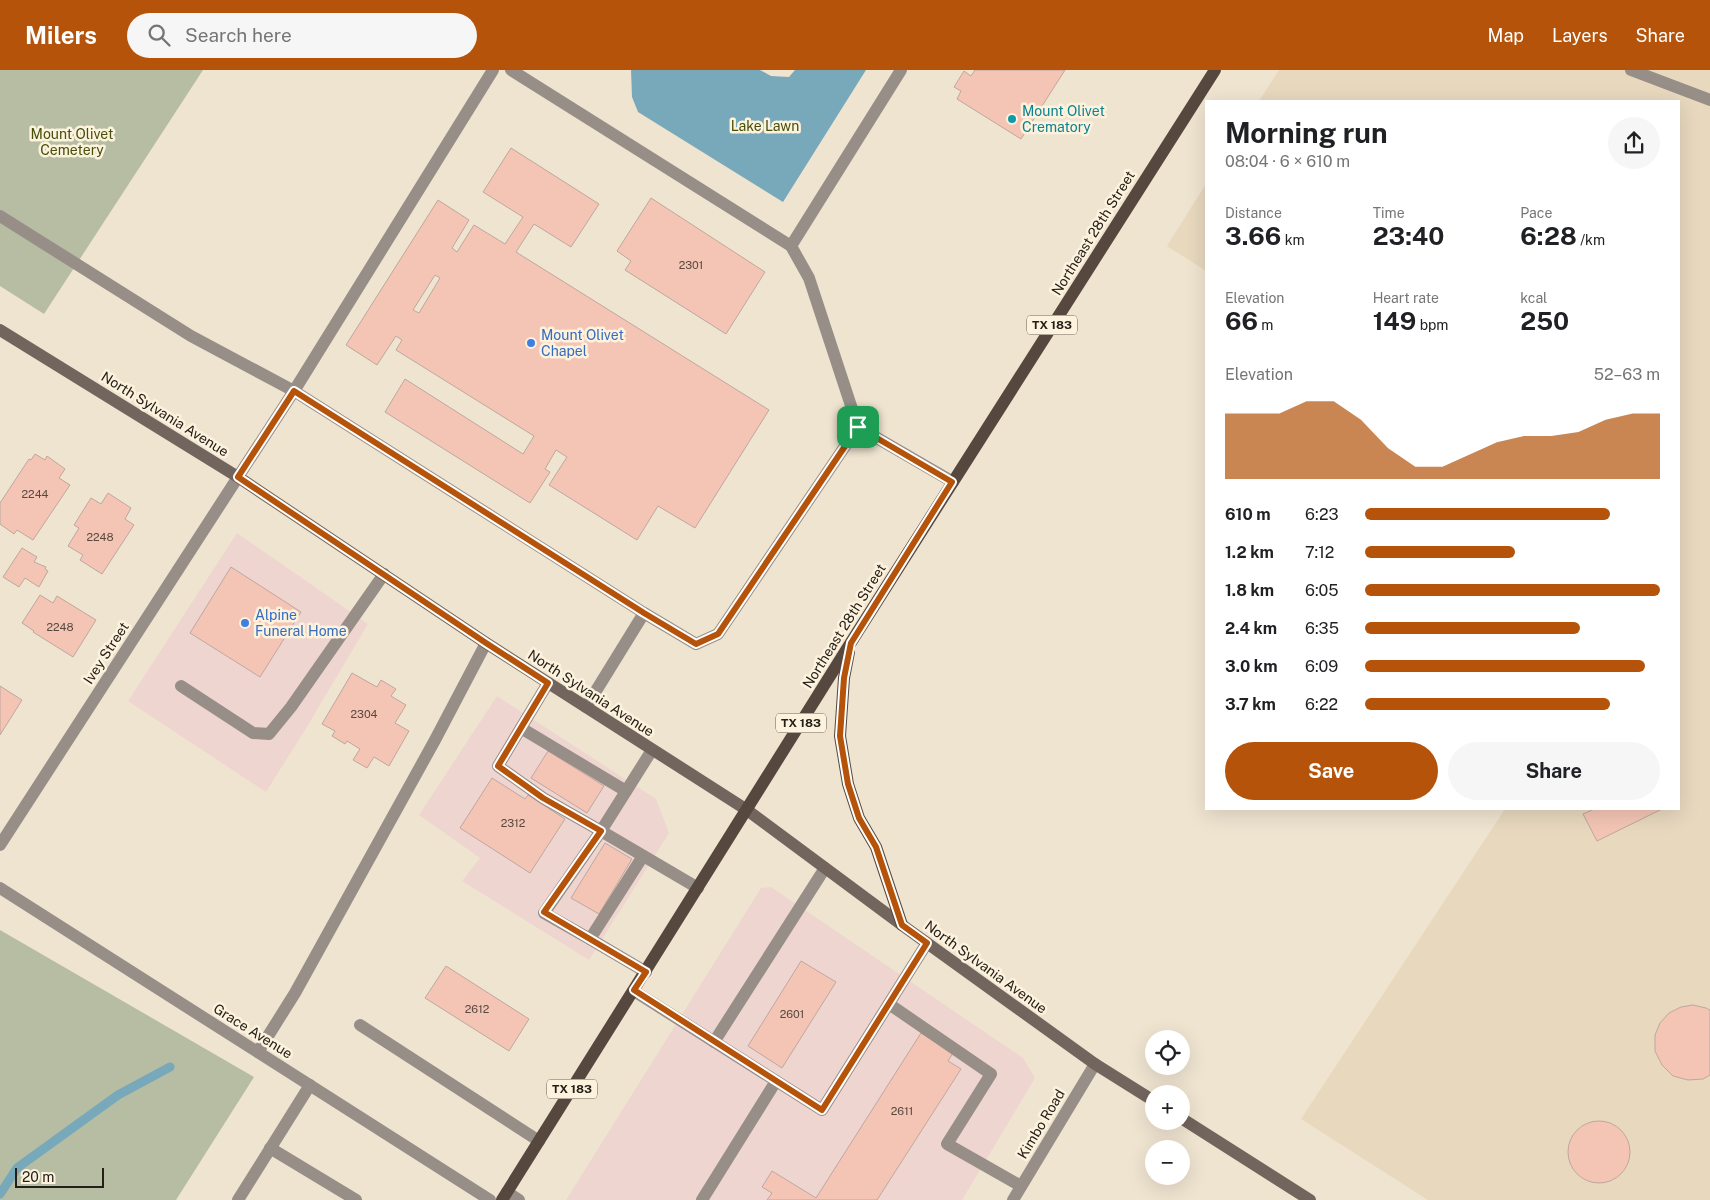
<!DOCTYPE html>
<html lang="en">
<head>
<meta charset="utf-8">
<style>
	body { margin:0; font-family:"Public Sans",sans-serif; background:#f6f6f6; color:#202124; height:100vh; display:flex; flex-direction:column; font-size:19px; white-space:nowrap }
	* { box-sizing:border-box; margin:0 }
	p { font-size:16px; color:#757577 }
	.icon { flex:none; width:28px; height:28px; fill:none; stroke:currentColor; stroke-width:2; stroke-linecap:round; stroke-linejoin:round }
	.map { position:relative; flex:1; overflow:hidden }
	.panel { position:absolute; left:1205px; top:30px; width:475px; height:710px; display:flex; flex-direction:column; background:#fff; border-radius:0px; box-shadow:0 5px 20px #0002 }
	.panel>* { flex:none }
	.fabs { position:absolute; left:1145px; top:960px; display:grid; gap:10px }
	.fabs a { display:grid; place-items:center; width:45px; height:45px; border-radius:50%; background:#fff; box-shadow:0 5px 20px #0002; font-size:25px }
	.scale { position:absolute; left:15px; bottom:12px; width:89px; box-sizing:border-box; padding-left:5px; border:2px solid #242019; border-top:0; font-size:14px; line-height:18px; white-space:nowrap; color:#242019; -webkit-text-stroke:4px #fdf2dd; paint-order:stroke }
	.pin { position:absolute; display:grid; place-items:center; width:42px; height:42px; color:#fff; margin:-21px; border-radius:10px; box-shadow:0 2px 8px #0006 }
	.round { display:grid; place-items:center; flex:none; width:52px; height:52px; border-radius:26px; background:#f6f6f6 }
	.overview { display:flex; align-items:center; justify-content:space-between; height:85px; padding:0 20px }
	h1 { font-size:28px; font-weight:700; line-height:38px }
	.figures { display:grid; grid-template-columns:repeat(3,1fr); gap:8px; height:85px; padding:5px 20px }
	.figures div { display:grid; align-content:center }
	.figures b { font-size:25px; font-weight:700 }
	.figures small { font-size:14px; font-weight:400 }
	.figures p { font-size:14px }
	.chart { height:140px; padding:10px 20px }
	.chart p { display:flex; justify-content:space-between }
	.chart svg { width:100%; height:90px; margin-top:5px; fill:#b45309; opacity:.7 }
	.primary-button { display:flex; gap:10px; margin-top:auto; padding:10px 20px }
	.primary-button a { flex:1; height:58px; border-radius:30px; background:#b45309; color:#fff; font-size:20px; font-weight:700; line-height:58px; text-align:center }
	.primary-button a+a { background:#f6f6f6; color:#202124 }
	ul { padding:0 20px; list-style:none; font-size:16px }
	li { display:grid; grid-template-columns:80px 60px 1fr; align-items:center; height:38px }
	li i { height:12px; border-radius:6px; background:#b45309 }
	header { display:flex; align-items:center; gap:30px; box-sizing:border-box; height:70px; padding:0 25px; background:#b45309; color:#fff }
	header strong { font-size:24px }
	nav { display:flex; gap:28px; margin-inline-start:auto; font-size:18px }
	.search { width:350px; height:45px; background:#f6f6f6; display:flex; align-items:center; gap:12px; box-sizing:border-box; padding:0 18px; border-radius:28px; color:#757577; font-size:19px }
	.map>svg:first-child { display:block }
	.commercial { fill:#efd5d0 }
	.built { fill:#e7d8be }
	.green { fill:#b6bda3 }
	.water { fill:#78a9bb }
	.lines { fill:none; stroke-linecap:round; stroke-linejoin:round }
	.stream { stroke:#78a9bb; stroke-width:9 }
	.building { fill:#f4c5b5; stroke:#bea79f; fill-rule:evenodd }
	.service { stroke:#978e88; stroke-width:12 }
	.minor { stroke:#978e88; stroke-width:12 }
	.secondary { stroke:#71655d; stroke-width:12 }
	.primary { stroke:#56483e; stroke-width:12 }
	.route-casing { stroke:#fff; stroke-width:10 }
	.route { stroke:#b45309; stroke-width:6 }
	.culture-dot { fill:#0f9aa8; stroke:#fdf2dd; stroke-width:2 }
	.shop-dot { fill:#3f7fe0; stroke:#fdf2dd; stroke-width:2 }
	.labels { text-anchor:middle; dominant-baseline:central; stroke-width:5; stroke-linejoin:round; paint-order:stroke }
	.number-label { font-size:11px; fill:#584940 }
	.shield { fill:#fdf2dd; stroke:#655f54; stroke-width:1 }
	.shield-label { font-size:12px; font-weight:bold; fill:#242019 }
	.culture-label { font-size:14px; fill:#0d838f; stroke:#fdf2dd; text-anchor:start }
	.park-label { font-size:14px; fill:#45500c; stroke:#fdf2dd }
	.street-label { font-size:14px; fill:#242019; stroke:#fdf2dd }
	.shop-label { font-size:14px; fill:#366cbe; stroke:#fdf2dd; text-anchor:start }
</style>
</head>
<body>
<header>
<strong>Milers</strong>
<div class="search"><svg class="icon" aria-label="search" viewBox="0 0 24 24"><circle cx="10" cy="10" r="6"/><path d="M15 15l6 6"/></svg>Search here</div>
<nav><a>Map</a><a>Layers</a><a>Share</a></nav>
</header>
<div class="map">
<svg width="1710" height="1130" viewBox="0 0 1710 1130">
	<rect width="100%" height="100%" fill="#efe4d0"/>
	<g class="commercial">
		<polygon points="237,463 368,554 305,660 266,722 128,631"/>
		<polygon points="497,626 656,729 669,763 589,890 462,811 480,788 419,745"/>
		<polygon points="771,817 1023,988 1035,1008 962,1130 566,1130 761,818"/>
	</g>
	<g class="built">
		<polygon points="1279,0 1710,0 1710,1130 1428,1130 1301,1049 1505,739 1679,739 1679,31 1259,31"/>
		<polygon points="1206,114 1206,201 1167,176"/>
	</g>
	<g class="green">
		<polygon points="0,0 203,0 44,244 0,216"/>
		<polygon points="0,860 254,1007 176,1130 0,1130"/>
	</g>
	<polygon class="water" points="631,0 760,0 771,6 789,7 795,0 866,0 783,132 638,42 632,27"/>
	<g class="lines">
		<polyline class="stream" points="0,1124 17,1098 118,1025 170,997"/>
	</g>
	<g class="building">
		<polygon points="975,0 1065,0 1021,69 957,29 961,21 954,17 964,1 971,6"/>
		<path d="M511,78L599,134L571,177L534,154L516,182L769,340L695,458L658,436L637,470L549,415L567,387L556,380L545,399L550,402L530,433L385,342L405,309L523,384L534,366L396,280L402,270L396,266L377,295L346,275L438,130L469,150L452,178L457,182L474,155L505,174L523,147L483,122ZM435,205L440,208L419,243L413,240Z"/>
		<polygon points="651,128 765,202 726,264 625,200 631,191 617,181"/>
		<polygon points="35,384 45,390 47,386 65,399 59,408 70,415 33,470 17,460 14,464 0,454 0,433 29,389 31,390"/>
		<polygon points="108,423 131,438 125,449 134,455 102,504 80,490 83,485 68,476 79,458 74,455 91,428 101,434"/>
		<polygon points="22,478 37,487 34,492 46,497 45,499 48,501 39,517 25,508 19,517 3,507"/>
		<polygon points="231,497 301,542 260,607 190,563"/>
		<polygon points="40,525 53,533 57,526 96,550 73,587 33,562 34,561 22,553"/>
		<polygon points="352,603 377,617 381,610 396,619 391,626 406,635 395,653 409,661 389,696 374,687 367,698 353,690 360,679 347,671 345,674 332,666 335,661 322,654"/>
		<polygon points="0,616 22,630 0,665"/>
		<polygon points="548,681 604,716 587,743 531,708"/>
		<polygon points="492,708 525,729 528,725 565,749 530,803 460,758"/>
		<polygon points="1594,739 1662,739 1597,771 1583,744"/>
		<polygon points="605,773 632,789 599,844 571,828"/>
		<polygon points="801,891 836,912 782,998 748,976"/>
		<polygon points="446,896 529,949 509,981 425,928"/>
		<polygon points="1693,935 1706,938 1710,940 1710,1005 1703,1009 1688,1010 1673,1006 1662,995 1655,981 1655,965 1660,953 1669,943 1681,937"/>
		<polygon points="921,963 953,983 948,991 961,999 877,1130 767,1130 772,1123 762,1117 772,1101 816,1128"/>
		<circle cx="1599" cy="1082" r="31"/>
	</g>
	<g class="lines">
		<g class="service">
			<polyline points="511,0 791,176 809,208 858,357 953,412"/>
			<polyline points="1631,0 1710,30"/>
			<polyline points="0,146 191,266 294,321 644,543 696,574 718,564 858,357"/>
			<polyline points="791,176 901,0"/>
			<polyline points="238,407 294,321 493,0"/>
			<polyline points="548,613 498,696 543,728 601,761 544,843 590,869"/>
			<polyline points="181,616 253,663 269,664 291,637 384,504"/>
			<polyline points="586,637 644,543"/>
			<polyline points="521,658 626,721"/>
			<polyline points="652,680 601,761 698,818"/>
			<polyline points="643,786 590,869 646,902"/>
			<polyline points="634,921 822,1040 927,873"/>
			<polyline points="889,934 991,1004 947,1074 1021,1116"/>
			<polyline points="360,955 539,1071"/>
			<polyline points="714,972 825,798"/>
			<polyline points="258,982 295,923 435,670 486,573"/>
			<polyline points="270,1078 356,1130"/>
			<polyline points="507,1122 519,1130"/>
			<polyline points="238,1130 310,1015"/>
			<polyline points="702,1130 776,1011"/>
		</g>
		<g class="minor">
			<polyline points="0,775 238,407"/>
			<polyline points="0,818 490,1130"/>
			<polyline points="1013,1130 1095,994"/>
		</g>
		<g class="secondary">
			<polyline points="0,260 238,407 486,573 747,740 902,855 1095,994 1154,1031"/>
			<polyline points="1181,1048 1310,1130"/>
		</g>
		<g class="primary">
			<polyline points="849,582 844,608 840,666 848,714 859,748 876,777 902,855"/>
			<polyline points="502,1130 855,566 1215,0"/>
		</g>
	</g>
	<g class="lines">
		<g class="route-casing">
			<polygon id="route" points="294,321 644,543 696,574 718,564 858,357 952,412 851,573 844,608 840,666 848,714 859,748 876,777 902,855 927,873 822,1040 634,920 646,902 544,842 601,761 543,728 498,696 548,613 486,573 238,407"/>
		</g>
		<use href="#route" class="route"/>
	</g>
	<circle class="culture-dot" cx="1012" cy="49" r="5"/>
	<g class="shop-dot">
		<circle cx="531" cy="273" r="5"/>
		<circle cx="245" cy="553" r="5"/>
	</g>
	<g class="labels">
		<g class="number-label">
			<text x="691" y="195">2301</text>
			<text x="35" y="424">2244</text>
			<text x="100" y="467">2248</text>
			<text x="60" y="557">2248</text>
			<text x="364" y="644">2304</text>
			<text x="513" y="753">2312</text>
			<text x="477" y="939">2612</text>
			<text x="792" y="944">2601</text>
			<text x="902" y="1041">2611</text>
		</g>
		<g class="shield">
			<rect x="1027" y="245.5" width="50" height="19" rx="4"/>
			<rect x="776" y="643.5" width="50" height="19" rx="4"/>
			<rect x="547" y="1009.5" width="50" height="19" rx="4"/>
		</g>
		<g class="shield-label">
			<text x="1052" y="255">TX 183</text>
			<text x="801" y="653">TX 183</text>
			<text x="572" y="1019">TX 183</text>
		</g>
		<g class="culture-label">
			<text x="1022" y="41">Mount Olivet<tspan x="1022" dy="16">Crematory</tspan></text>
		</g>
		<g class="park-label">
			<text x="765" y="56">Lake Lawn</text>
			<text x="72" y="64">Mount Olivet<tspan x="72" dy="16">Cemetery</tspan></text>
		</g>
		<g class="street-label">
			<text transform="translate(1093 163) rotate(-58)">Northeast 28th Street</text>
			<text transform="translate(165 344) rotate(32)">North Sylvania Avenue</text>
			<text transform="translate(844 556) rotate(-58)">Northeast 28th Street</text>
			<text transform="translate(106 583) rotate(-57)">Ivey Street</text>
			<text transform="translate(591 623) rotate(33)">North Sylvania Avenue</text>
			<text transform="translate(986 897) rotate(36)">North Sylvania Avenue</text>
			<text transform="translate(253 961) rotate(32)">Grace Avenue</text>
			<text transform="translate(1041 1054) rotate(-59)">Kimbo Road</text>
		</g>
		<g class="shop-label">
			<text x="541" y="265">Mount Olivet<tspan x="541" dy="16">Chapel</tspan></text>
			<text x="255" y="545">Alpine<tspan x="255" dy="16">Funeral Home</tspan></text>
		</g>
	</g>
</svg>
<div class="fabs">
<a><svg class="icon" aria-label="locate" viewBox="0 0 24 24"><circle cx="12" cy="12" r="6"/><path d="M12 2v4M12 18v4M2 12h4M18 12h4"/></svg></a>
<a>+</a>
<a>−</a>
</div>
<div class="scale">20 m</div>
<div class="pin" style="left:858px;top:357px;background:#1e9e55"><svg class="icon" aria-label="arrive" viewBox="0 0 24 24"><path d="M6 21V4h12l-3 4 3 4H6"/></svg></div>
<section class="panel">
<div class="overview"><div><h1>Morning run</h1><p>08:04 · 6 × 610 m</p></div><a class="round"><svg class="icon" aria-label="share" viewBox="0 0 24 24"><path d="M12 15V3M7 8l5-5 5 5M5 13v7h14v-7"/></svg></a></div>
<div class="figures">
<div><p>Distance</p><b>3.66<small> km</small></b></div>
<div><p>Time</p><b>23:40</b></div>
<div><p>Pace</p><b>6:28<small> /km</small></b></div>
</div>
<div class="figures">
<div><p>Elevation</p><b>66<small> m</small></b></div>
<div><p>Heart rate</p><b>149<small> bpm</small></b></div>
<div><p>kcal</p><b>250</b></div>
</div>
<div class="chart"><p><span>Elevation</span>52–63 m</p>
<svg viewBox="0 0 160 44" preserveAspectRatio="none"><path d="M0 44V12L10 12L20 12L30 6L40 6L50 15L60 29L70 38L80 38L90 32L100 26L110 23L120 23L130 21L140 15L150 12L160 12V44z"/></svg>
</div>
<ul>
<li><b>610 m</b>6:23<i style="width:83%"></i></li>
<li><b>1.2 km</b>7:12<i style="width:51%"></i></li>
<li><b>1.8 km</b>6:05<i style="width:100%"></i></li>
<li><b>2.4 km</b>6:35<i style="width:73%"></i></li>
<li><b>3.0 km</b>6:09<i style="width:95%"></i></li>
<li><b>3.7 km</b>6:22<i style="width:83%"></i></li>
</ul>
<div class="primary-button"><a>Save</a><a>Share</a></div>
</section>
</div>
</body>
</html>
